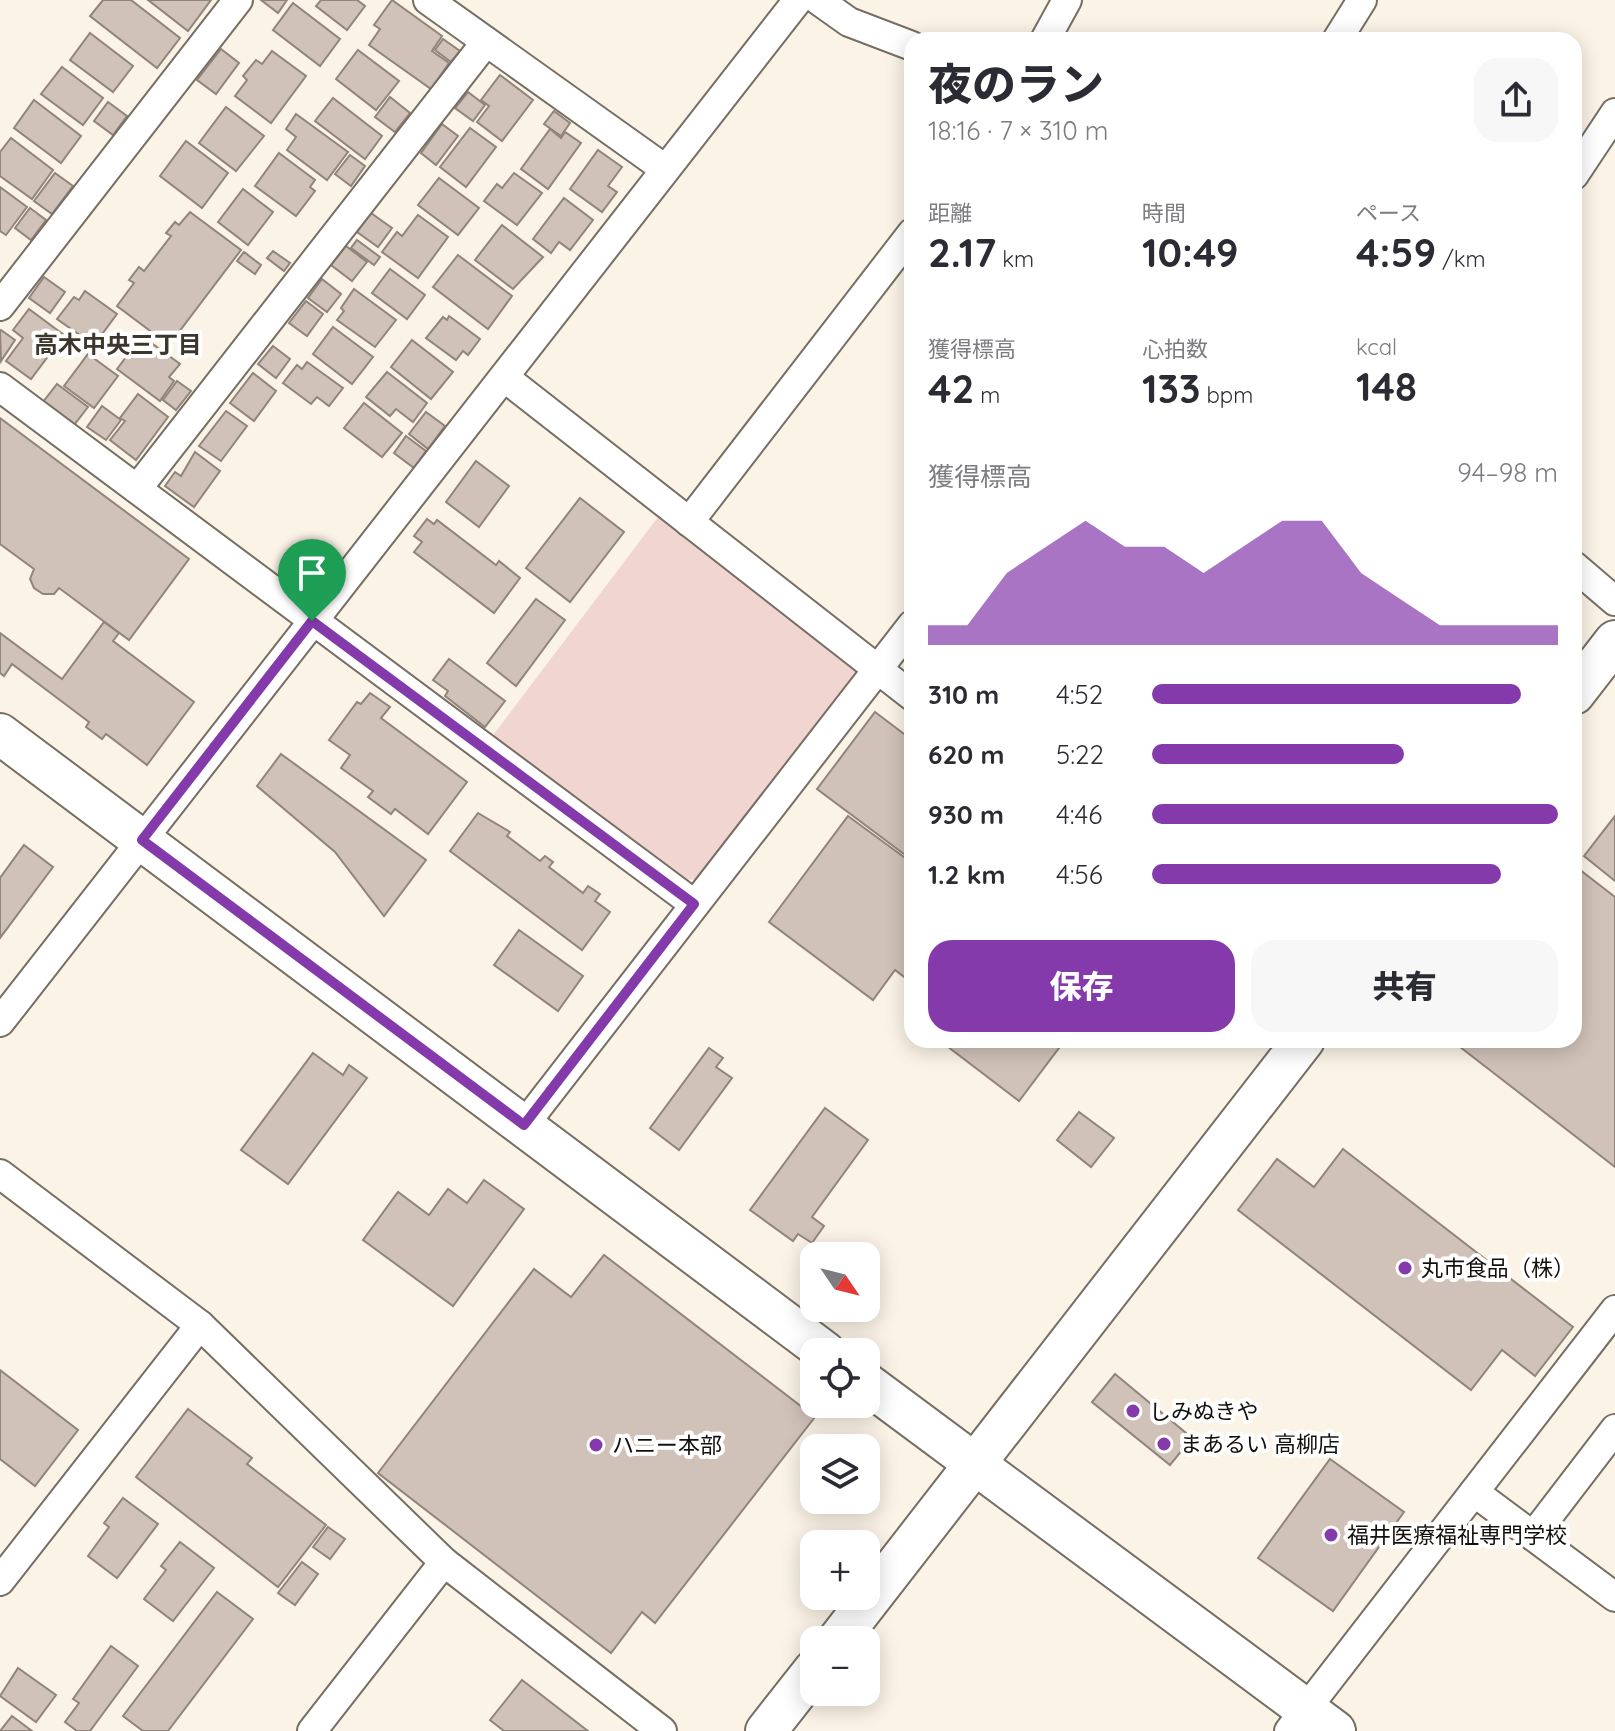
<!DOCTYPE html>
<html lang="ja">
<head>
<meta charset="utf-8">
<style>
	body { margin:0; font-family:Quicksand,"Noto Sans JP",sans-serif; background:#f7f7f7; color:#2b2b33; height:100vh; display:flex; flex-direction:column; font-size:30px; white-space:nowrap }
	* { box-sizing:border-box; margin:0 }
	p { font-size:26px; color:#7c7c81 }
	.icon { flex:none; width:44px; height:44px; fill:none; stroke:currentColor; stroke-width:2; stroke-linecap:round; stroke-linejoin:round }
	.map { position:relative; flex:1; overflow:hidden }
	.side { position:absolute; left:904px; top:32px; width:678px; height:1016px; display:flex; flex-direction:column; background:#fff; border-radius:24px; box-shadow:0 4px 20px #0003 }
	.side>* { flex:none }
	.needle { width:52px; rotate:125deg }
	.fabs { position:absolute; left:800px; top:1242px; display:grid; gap:16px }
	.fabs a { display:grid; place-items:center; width:80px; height:80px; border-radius:16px; background:#fff; box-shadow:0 4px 20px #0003; font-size:40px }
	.pin { position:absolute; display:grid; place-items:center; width:68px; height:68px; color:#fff; margin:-82px -34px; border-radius:50% 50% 50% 0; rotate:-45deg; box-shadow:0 0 8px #0007 }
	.pin .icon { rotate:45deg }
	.round { display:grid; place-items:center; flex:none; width:84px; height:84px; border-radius:24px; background:#f7f7f7 }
	.summary { display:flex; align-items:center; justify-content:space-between; height:136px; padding:0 24px }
	h1 { font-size:44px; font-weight:800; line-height:60px }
	.metrics { display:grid; grid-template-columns:repeat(3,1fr); gap:12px; height:136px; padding:8px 24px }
	.metrics div { display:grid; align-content:center }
	.metrics b { font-size:40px; font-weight:800 }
	.metrics small { font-size:22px; font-weight:400 }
	.metrics p { font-size:22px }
	.chart { height:224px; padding:16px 24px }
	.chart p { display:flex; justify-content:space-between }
	.chart svg { width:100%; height:144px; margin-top:8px; fill:#853aac; opacity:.7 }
	.button { display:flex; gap:16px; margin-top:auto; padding:16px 24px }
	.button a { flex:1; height:92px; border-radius:24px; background:#853aac; color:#fff; font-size:32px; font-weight:800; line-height:92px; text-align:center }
	.button a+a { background:#f7f7f7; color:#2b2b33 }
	ul { padding:0 24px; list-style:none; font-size:26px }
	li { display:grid; grid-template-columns:128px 96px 1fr; align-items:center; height:60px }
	li i { height:20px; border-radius:10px; background:#853aac }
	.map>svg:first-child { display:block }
	.green { fill:#f0d5d0 }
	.building { fill:#d0c2b9; stroke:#91847b; stroke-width:2 }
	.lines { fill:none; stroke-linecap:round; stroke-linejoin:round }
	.street-casing { stroke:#766e63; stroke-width:32 }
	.secondary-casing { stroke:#766e63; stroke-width:44 }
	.street { stroke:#fff; stroke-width:28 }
	.secondary { stroke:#fff; stroke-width:40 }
	.route-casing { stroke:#fff; stroke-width:16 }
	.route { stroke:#853aac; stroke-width:10 }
	.poi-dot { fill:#853aac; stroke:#fff; stroke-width:3 }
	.labels { text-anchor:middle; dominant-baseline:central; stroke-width:8; stroke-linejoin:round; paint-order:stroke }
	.poi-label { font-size:22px; fill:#13100c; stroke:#fff; text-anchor:start }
	.neighbourhood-label { font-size:24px; font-weight:bold; fill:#3d362c; stroke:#fff }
</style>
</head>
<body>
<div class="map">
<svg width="1615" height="1731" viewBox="0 0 1615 1731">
	<rect width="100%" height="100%" fill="#fbf3e6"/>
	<polygon class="green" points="658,517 857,670 698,879 682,880 491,738"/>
	<g class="building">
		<polygon points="103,0 131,0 180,38 157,68 90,16"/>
		<polygon points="148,0 211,0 188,31"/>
		<polygon points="261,0 287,0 278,13"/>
		<polygon points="321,0 357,0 365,6 347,30 316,6"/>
		<polygon points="392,0 442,36 432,51 449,63 431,89 369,45 380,29 374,25"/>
		<polygon points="293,3 340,39 320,66 273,30"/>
		<polygon points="90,33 133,66 113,92 70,60"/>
		<polygon points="443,39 460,51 451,62 435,50"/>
		<polygon points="221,49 239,63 216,94 197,80"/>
		<polygon points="358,50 399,81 376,110 336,79"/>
		<polygon points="272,51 306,76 271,123 235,96 247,80 243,76 256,60 262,64"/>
		<polygon points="62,67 103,98 83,125 41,94"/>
		<polygon points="500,75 533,100 502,141 477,122 489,106 481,100"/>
		<polygon points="468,92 485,105 473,121 455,108"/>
		<polygon points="390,97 410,113 395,132 375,117"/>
		<polygon points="333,98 382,136 365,159 315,121"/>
		<polygon points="34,100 81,136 61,163 14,128"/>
		<polygon points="108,102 127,116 113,135 94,121"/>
		<polygon points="226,107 264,136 236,171 199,143"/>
		<polygon points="554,111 570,123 561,136 544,124"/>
		<polygon points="296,114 348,152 327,180 287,150 296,137 286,129"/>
		<polygon points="442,124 458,136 436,165 421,153"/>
		<polygon points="470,128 496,147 466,187 440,167"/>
		<polygon points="550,129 561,138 565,132 581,143 548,189 521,169"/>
		<polygon points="11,138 53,170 32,199 0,176 0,152"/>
		<polygon points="186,141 228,173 202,208 160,176"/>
		<polygon points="598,150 622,167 608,186 617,192 602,212 570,189"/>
		<polygon points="279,153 315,180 310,187 315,191 296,216 255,186"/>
		<polygon points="350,155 365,166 351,186 335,174"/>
		<polygon points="55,173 73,186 52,214 34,201"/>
		<polygon points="514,173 542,193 517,225 484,201 497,184 502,188"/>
		<polygon points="439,178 479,208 458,235 418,205"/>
		<polygon points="0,187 27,207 6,235 0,231"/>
		<polygon points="243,189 273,212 248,245 218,222"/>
		<polygon points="564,198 593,220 570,250 559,242 551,253 533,239"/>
		<polygon points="30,208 46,220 31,240 15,228"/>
		<polygon points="190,212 241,250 169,345 117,306 134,283 129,280 139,267 144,271 171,236 166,233 175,222 179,225"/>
		<polygon points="371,213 392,228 378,247 357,232"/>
		<polygon points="418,215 448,237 418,278 382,252 397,232 402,236"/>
		<polygon points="502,225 543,257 513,289 475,260"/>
		<polygon points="357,240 380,257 374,265 351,248"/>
		<polygon points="346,246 367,262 352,281 331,265"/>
		<polygon points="273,251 290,263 284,271 267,258"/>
		<polygon points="244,252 261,265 255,274 237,261"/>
		<polygon points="458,255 512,296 488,329 433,287"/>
		<polygon points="390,269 425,295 407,319 372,293"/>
		<polygon points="44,277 65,292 50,313 29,298"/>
		<polygon points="322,279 341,294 327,312 308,298"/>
		<polygon points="354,289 396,320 375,347 337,320 344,311 341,308"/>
		<polygon points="85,291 117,314 94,345 57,319 74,297 79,300"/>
		<polygon points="306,301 323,314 307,336 289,323"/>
		<polygon points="29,309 64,335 31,379 6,361 23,338 13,330"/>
		<polygon points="449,316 480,339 468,355 463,351 456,360 426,338 443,317 447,320"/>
		<polygon points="333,327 373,357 352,384 313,354"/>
		<polygon points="1,330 15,340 1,361 0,331"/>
		<polygon points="142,336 180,364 169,377 174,381 160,401 117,369"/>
		<polygon points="412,340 453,372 431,399 391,367"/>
		<polygon points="273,346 290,359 276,378 258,364"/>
		<polygon points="88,354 118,376 94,408 64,386"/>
		<polygon points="307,362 343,388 329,406 317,397 311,404 283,383 297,365 302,369"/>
		<polygon points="387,372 427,403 413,422 396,409 390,416 366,397"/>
		<polygon points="253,373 276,391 254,421 230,403"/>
		<polygon points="177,381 191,391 176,410 163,400"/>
		<polygon points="57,384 88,407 74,425 43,402"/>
		<polygon points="138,394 168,417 136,460 110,440 125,421 120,418"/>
		<polygon points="364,403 402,433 382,457 344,428"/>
		<polygon points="102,406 121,420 106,440 87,427"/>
		<polygon points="226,411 247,426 221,461 199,446"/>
		<polygon points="426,412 445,426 428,449 409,434"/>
		<polygon points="0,418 189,559 129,640 59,588 54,594 43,594 34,588 30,579 34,569 0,544"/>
		<polygon points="406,436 426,451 414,468 394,453"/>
		<polygon points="195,452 220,471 194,507 165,486 175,472 181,476"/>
		<polygon points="476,461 509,486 479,527 446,502"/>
		<polygon points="580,498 624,532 570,602 526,568"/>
		<polygon points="427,519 434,524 437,520 496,565 499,561 520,578 494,613 414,552 422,542 414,536"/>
		<polygon points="536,599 565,620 516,686 487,663"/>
		<polygon points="104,622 119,633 113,641 194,702 147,765 106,734 102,739 86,727 89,722 12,664 4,676 0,673 0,633 62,679"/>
		<polygon points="449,659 505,701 485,727 445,696 448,691 433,680"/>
		<polygon points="370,693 390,707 381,718 467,782 428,834 395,809 391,814 368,797 373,791 341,768 350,755 329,740 357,702 361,704"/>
		<polygon points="875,712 912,740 912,860 817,789"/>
		<polygon points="281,754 426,860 384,916 335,852 257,786"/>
		<polygon points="478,813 510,832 507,836 540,861 545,856 553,862 549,867 583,893 588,886 600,894 595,901 610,912 582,950 450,851"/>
		<polygon points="848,816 912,863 912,948 909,952 912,983 895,970 873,1000 769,922"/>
		<polygon points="1615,816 1615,881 1584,856"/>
		<polygon points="24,845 53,867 0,938 0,878"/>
		<polygon points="1575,866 1615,897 1615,1167 1451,1040 1574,1040"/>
		<polygon points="519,930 583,976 558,1011 494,965"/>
		<polygon points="939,1040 1065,1040 1019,1101"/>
		<polygon points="709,1048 723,1058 716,1067 732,1078 679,1150 650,1128"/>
		<polygon points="313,1053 343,1075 349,1065 367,1078 288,1184 241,1150"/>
		<polygon points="825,1108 868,1140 812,1217 824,1226 812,1243 798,1234 793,1241 750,1210"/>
		<polygon points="1079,1112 1114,1138 1091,1167 1057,1140"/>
		<polygon points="1343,1149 1573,1327 1535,1376 1502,1350 1471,1390 1238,1210 1277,1159 1314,1187"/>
		<polygon points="484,1180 524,1209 453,1306 363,1240 398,1192 429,1215 448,1189 467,1203"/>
		<polygon points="604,1255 815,1417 655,1623 642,1612 611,1653 378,1473 534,1269 571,1297"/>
		<polygon points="0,1370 78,1430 35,1486 0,1459"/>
		<polygon points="1115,1374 1192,1438 1170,1465 1092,1402"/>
		<polygon points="188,1409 252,1458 247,1464 326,1525 278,1587 136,1477"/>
		<polygon points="1330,1459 1404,1512 1333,1611 1258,1558"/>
		<polygon points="123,1498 158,1524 117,1578 88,1556 109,1527 104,1523"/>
		<polygon points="328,1527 345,1539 330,1559 313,1547"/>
		<polygon points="180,1542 214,1568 173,1621 144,1599 166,1570 161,1566"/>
		<polygon points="302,1562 318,1574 295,1605 278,1593"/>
		<polygon points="217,1592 253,1619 168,1731 143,1731 123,1716"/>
		<polygon points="111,1646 138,1666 90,1731 77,1731 65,1722 79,1703 73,1699"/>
		<polygon points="18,1668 56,1695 36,1722 0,1696"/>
		<polygon points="522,1680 588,1731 504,1731 490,1720"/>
		<polygon points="12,1716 32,1731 0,1731"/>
	</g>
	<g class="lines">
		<g class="street-casing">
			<g id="street">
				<polyline points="428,0 665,169"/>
				<polyline points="818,0 849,22 912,46"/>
				<polyline points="1045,40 1067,0"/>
				<polyline points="1337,40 1362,0"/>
				<polyline points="1574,175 1615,113"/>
				<polyline points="0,306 238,0"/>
				<polyline points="504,377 912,696"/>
				<polyline points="0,387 694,904"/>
				<polyline points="137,489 486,42"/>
				<polyline points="689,522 912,233"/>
				<polyline points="1574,566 1615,601"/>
				<polyline points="0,1022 798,0"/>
				<polyline points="524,1125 912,625"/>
				<polyline points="0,1174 200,1325 444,1562 662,1731"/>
				<polyline points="1474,1492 1615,1597"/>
				<polyline points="1533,1536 1615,1429"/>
				<polyline points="0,1581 200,1325"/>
				<polyline points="312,1731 444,1562"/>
				<polyline points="1289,1731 1615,1310"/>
			</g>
		</g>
		<g class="secondary-casing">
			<g id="secondary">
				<polyline points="1574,694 1615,641"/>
				<polyline points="0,734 825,1352"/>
				<polyline points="866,1383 1335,1731"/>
				<polyline points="838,1640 1304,1040"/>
				<polyline points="766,1731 814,1670"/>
			</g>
		</g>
		<use href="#street" class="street"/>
		<use href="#secondary" class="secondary"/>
	</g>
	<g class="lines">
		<g class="route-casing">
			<polygon id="route" points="312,621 694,904 524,1125 142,840"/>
		</g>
		<use href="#route" class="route"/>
	</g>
	<g class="poi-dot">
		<circle cx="1405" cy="1268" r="8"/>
		<circle cx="1133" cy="1411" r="8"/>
		<circle cx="1164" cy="1444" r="8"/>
		<circle cx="596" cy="1445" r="8"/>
		<circle cx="1331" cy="1535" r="8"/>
	</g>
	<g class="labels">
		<g class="poi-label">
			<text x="1421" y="1268">丸市食品（株）</text>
			<text x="1149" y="1411">しみぬきや</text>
			<text x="1180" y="1444">まあるい 高柳店</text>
			<text x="612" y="1445">ハニー本部</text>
			<text x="1347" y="1535">福井医療福祉専門学校</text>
		</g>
		<g class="neighbourhood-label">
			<text x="118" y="344">高木中央三丁目</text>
		</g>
	</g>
</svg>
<div class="fabs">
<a><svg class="needle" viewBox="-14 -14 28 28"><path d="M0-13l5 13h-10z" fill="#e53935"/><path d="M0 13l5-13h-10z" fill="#7c7c81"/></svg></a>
<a><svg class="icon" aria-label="locate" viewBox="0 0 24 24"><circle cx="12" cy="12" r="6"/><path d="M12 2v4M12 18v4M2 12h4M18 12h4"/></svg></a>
<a><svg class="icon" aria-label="layers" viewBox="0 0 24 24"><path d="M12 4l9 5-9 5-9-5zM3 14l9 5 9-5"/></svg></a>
<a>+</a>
<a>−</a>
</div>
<div class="pin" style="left:312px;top:621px;background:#1e9e55"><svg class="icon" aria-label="arrive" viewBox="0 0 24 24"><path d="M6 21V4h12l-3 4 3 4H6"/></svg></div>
<section class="side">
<div class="summary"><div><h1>夜のラン</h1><p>18:16 · 7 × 310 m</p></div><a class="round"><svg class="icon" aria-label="share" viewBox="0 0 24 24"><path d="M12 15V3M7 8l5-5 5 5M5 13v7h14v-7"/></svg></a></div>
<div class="metrics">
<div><p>距離</p><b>2.17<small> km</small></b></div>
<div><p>時間</p><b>10:49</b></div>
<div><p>ペース</p><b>4:59<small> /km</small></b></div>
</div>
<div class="metrics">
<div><p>獲得標高</p><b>42<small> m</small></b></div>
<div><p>心拍数</p><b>133<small> bpm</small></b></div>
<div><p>kcal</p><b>148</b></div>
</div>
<div class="chart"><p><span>獲得標高</span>94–98 m</p>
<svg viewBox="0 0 160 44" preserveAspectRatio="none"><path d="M0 44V38L10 38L20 22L30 14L40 6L50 14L60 14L70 22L80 14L90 6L100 6L110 22L120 30L130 38L140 38L150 38L160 38V44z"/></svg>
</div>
<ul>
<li><b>310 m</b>4:52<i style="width:91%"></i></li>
<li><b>620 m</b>5:22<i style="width:62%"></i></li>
<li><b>930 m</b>4:46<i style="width:100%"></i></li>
<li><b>1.2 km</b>4:56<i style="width:86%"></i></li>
</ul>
<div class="button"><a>保存</a><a>共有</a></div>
</section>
</div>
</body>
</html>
